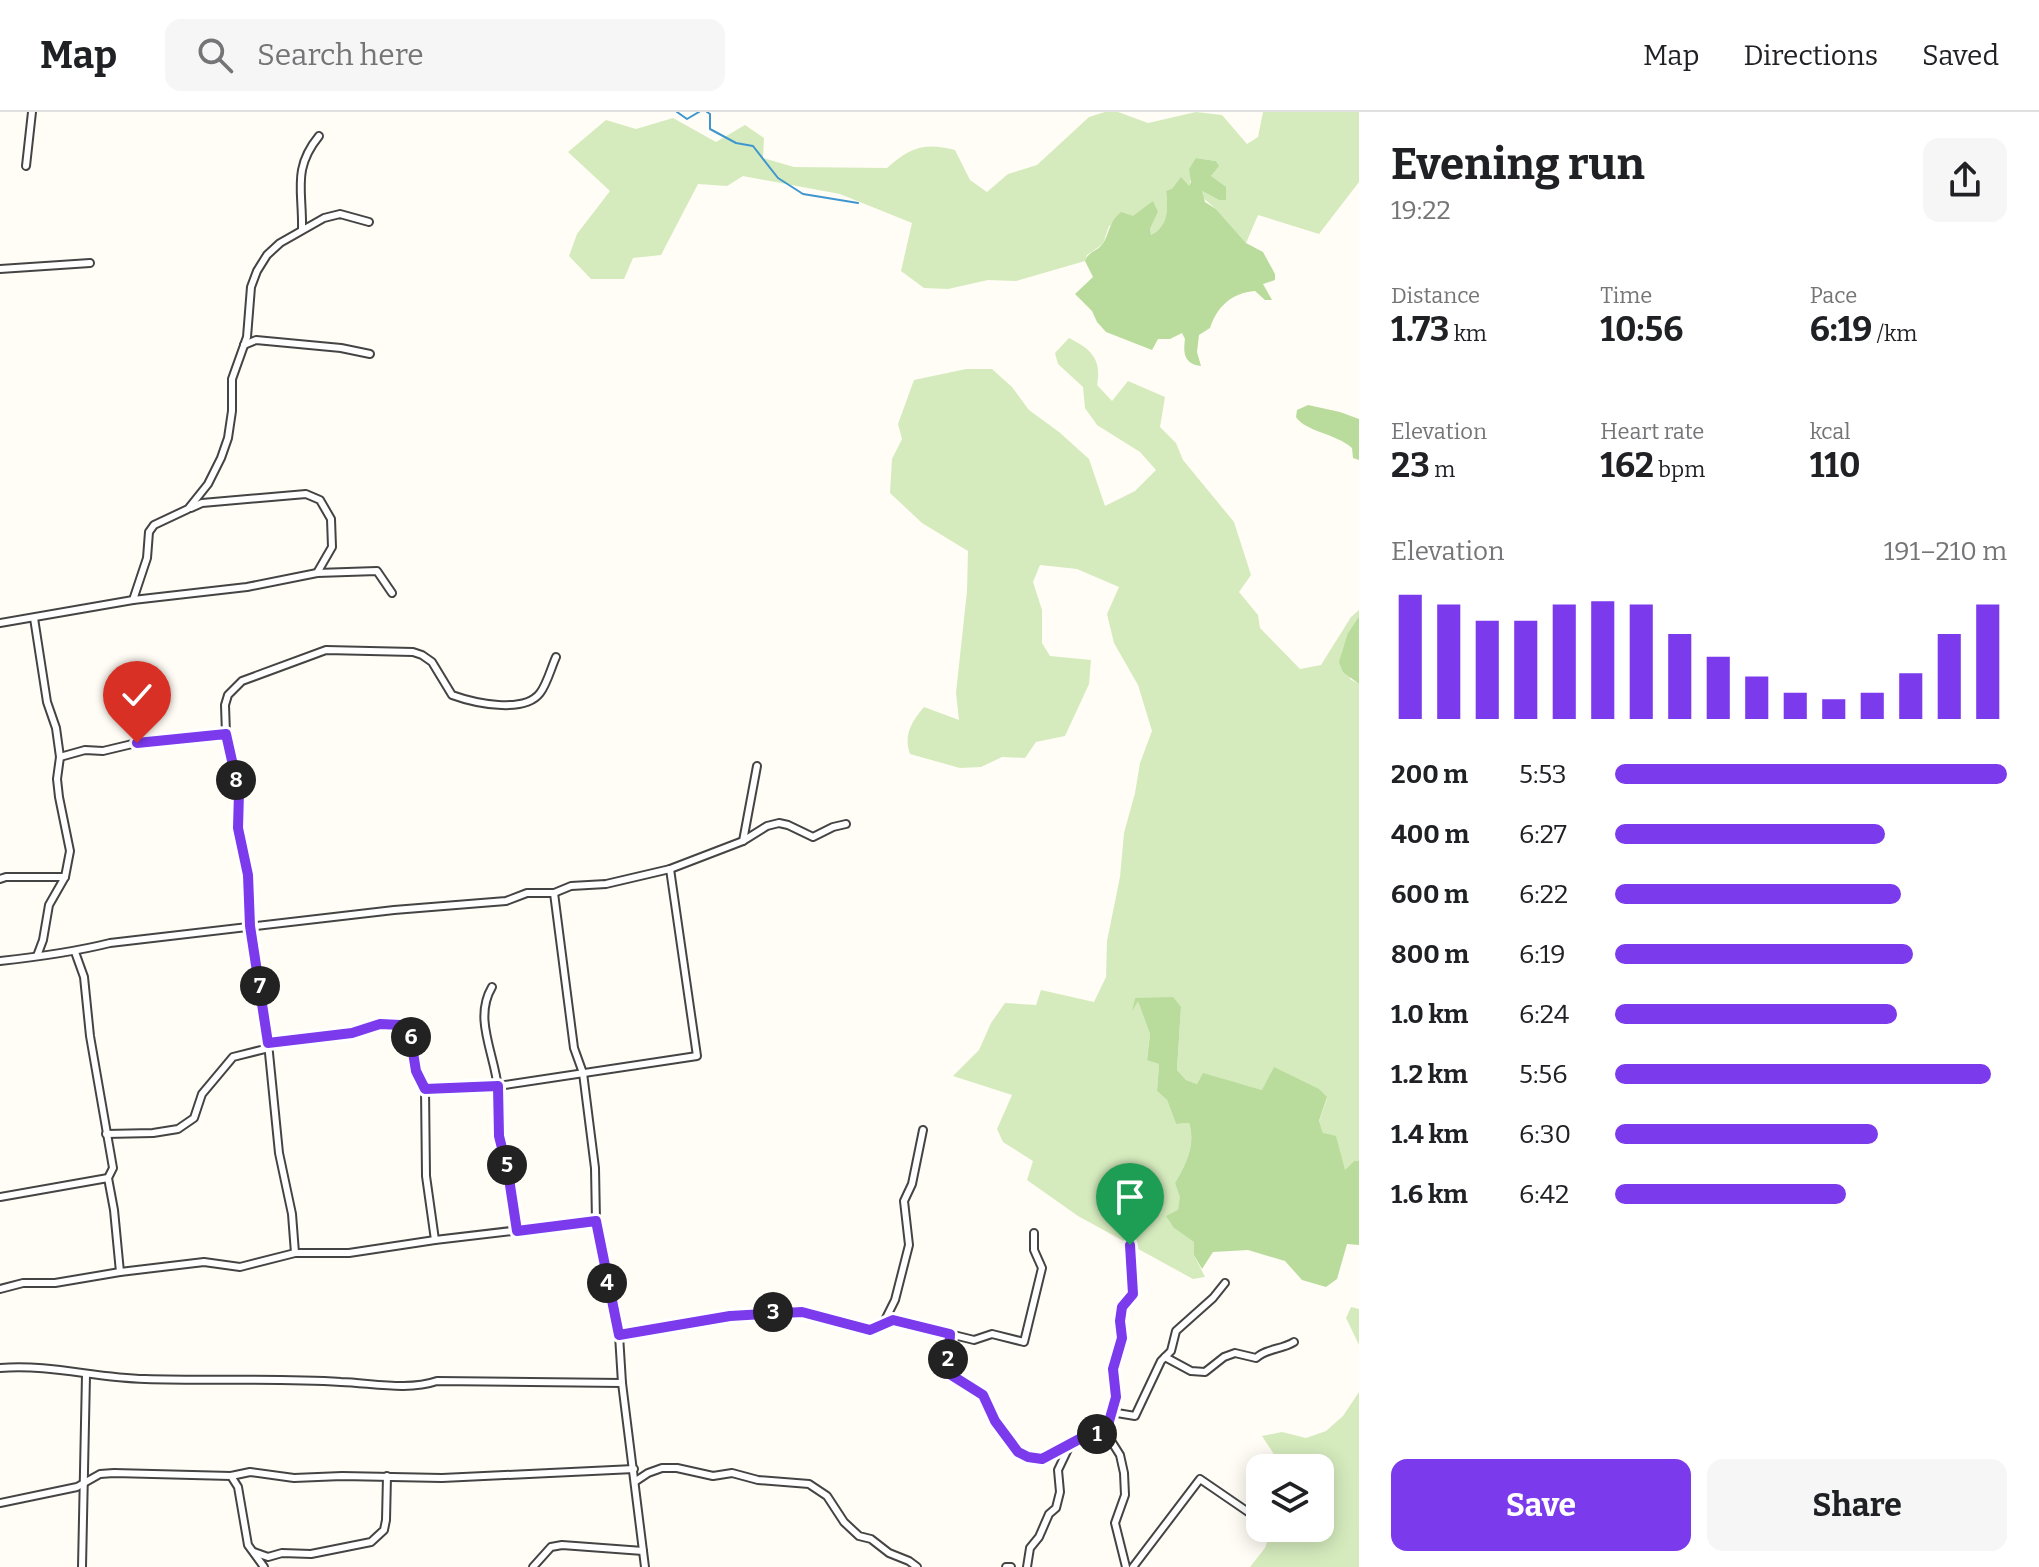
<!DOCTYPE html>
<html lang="en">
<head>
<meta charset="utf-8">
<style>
	body { margin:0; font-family:Bitter,serif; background:#f6f6f6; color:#202124; height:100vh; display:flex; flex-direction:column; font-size:30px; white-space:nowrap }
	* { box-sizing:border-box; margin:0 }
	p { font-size:26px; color:#757577 }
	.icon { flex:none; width:44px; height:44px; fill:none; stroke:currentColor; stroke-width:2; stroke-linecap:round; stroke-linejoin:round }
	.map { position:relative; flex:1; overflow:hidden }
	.side { display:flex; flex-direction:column; background:#fff; width:680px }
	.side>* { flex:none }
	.tools { position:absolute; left:1246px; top:1342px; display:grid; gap:16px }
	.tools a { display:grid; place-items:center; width:88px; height:88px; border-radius:16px; background:#fff; box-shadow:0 4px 20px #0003; font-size:40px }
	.pin { position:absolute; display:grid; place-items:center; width:68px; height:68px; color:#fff; margin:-82px -34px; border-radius:50% 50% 50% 0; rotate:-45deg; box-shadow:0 0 8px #0007 }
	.pin .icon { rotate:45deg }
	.km { position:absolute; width:40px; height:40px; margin:-20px; border-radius:50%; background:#222; color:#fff; font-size:22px; line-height:40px; text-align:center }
	.round { display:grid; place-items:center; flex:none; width:84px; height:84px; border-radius:16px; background:#f6f6f6 }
	.headline { display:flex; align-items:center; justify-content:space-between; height:136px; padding:0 32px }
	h1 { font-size:44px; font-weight:700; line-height:60px }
	.metrics { display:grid; grid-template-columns:repeat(3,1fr); gap:12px; height:136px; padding:8px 32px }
	.metrics div { display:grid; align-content:center }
	.metrics b { font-size:34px; font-weight:700 }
	.metrics small { font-size:22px; font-weight:400 }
	.metrics p { font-size:22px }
	.chart { height:224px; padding:16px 32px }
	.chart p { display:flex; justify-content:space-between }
	.chart svg { width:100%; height:144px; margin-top:8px; stroke:#7c3aed; stroke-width:6 }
	.cta { display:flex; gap:16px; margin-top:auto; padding:16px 32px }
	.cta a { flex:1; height:92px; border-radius:16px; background:#7c3aed; color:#fff; font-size:32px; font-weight:700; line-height:92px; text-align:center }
	.cta a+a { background:#f6f6f6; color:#202124 }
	ul { padding:0 32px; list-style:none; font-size:26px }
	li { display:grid; grid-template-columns:128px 96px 1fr; align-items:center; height:60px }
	li i { height:20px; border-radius:10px; background:#7c3aed }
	header { display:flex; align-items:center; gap:48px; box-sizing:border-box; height:112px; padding:0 40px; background:#fff; border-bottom:2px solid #e0e0e0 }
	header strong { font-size:38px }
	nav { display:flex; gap:44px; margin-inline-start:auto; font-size:28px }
	.search { width:560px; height:72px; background:#f6f6f6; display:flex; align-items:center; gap:20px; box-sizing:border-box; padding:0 28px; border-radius:16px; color:#757577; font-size:30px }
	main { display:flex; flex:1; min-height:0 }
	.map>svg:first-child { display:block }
	.green { fill:#d5ebbd }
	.forest { fill:#b9dc9c }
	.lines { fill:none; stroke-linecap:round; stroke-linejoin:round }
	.stream { stroke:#3f96cf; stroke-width:2 }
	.minor-casing { stroke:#444; stroke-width:10 }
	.minor { stroke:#fff; stroke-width:6 }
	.route-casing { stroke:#fff; stroke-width:16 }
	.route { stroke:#7c3aed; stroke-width:10 }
</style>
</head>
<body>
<header>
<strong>Map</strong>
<div class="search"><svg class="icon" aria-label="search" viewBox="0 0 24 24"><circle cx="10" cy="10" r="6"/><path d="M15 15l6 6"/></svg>Search here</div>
<nav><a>Map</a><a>Directions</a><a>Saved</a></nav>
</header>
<main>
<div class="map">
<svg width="1359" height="1455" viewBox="0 0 1359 1455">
	<rect width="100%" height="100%" fill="#fffdf5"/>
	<g class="green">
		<path d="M1105,0H1118L1148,11L1196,0L1222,3L1247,32L1258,25L1263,0H1359V70L1319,122L1258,103L1246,131L1216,97L1202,85V79L1219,88L1211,64L1218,54L1216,49L1196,46L1189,75L1166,79C1168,97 1169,115 1151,123L1150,117L1158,100L1133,104L1109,114L1103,132L1087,143L1085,149L1016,169L988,168L948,177L924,176L901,159L912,111L840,82L743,64L727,74L698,72L661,143L633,146L624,167H591L569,144L577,122L610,79L568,40L606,8L636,17L673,6L716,30L745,13L764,26L763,46L794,55L887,56C910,35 925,30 955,38L970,68L987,80L1008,62L1037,53L1089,5Z"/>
		<path d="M1069,226C1091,237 1102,247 1097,273L1112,289L1128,269L1165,285L1160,315L1176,331L1183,348L1234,410L1251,463L1239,480L1258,503L1260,516L1300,557L1321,553L1351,505L1359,498V504L1348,521L1350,567L1359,572V1049H1354L1345,1059L1323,1021L1319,1010L1327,986L1262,978L1203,962L1197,972L1186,968L1177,958L1181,895L1135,886L1133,895L1138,888L1150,922L1147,947L1159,952L1157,979L1167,988L1176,1012L1189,1011C1196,1033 1186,1052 1175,1071L1181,1085L1174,1116L1195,1130L1194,1143L1205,1165L1193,1167L1078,1104L1027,1068L1033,1049L1003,1030L997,1017L1012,983L953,964L979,938L991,911L1005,891L1036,893L1041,878L1094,890L1106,865L1107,829L1120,765L1124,721L1135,681L1140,651L1152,619L1138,573L1114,531L1107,502L1119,475L1077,457L1040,453L1033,470L1042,498V531L1050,544L1091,548L1089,572L1065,624L1036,630L1025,646L1002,645L981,655L960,656L910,642C903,623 912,609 924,595L959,608L956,581L967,479L968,439L922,411L890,381L892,347L902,327L898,312L914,268L966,257H992L1012,275L1029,298L1059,320L1089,347L1105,394L1135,379L1156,358L1140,340L1097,313L1085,296L1083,275L1058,252L1055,241Z"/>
		<polygon points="1351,1195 1359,1197 1359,1233 1346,1206"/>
		<polygon points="1359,1280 1359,1455 1250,1455 1265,1436 1272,1416 1320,1416 1320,1356 1283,1356 1262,1324 1282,1320 1306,1326 1326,1319 1343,1304"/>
	</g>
	<g class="forest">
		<path d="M1196,46L1216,49L1219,54L1211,64L1226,75V88H1219L1202,79L1205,90L1216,97L1246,131L1263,140L1275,162V168L1263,172L1272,188H1265L1255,179C1231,181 1217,195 1210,216L1199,223L1197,240L1201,254C1184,252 1183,241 1185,227L1182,221L1170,227H1158L1152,238L1106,220L1097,210L1092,199L1075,182L1093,165L1085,149C1088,139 1099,139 1104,130C1110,118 1110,109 1121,100L1133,104L1153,89L1158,100L1150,117L1151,123C1169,114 1168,96 1166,79L1172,77L1181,65L1189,74L1191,70L1189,57Z"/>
		<path d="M1308,293L1340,300L1359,307V348L1353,346L1352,336C1335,321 1306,320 1296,305L1297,298Z"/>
		<polygon points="1359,504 1359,572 1343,560 1339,550 1348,521"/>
		<path d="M1173,885L1181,895L1177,958L1186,968L1197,972L1203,961L1262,978L1274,955L1319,977L1327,985L1319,1009L1323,1021L1336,1024L1345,1058L1354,1049H1359V1133L1347,1132L1337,1167L1326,1175L1302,1168L1285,1149L1248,1138L1213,1140L1202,1157L1194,1143V1130L1174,1116L1166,1104L1178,1098L1180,1085L1175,1071C1186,1052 1196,1033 1189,1011L1176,1012L1167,988L1157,979L1159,952L1147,948L1150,922L1138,889L1132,899L1135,886Z"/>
	</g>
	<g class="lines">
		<g class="stream">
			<polyline points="677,0 687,7 699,0"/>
			<polyline points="707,0 710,2 710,17 736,31 753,34 778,66 803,82 858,91"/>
		</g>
		<g class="minor-casing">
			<g id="minor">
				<polyline points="26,54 32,0"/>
				<path d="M302,117C303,79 292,57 319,24"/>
				<polyline points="0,157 90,151"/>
				<polyline points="244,233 256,228 341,236 370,242"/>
				<polyline points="191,396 202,391 306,382 320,388 331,407 332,435 317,461"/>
				<polyline points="133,488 147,446 149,420 154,413 188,397 208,372 221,346 228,326 232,299 232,267 247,225 251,175 257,159 267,143 280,131 324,106 340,102 369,110"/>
				<polyline points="34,506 47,590 56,616 60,645 57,667 59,685 70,739 65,765 49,793 43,828 37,844"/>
				<polyline points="0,511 133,488 247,475 317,461 377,459 392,481"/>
				<polyline points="60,645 85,638 103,639 149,628 226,622"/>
				<polyline points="743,729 757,654"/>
				<polyline points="0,767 6,765 65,765"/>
				<polyline points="554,781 574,936 583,961 595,1056 596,1109 619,1223 622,1271 645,1455"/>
				<polyline points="75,840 84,865 90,924 113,1056 108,1066 114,1098 120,1160"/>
				<path d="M0,849C37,845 74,840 110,831L394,798L506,789L527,781H554L571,774L606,772L670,757L743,729L767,714L779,711L788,713L813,725L833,715L846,712"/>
				<path d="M492,875C473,907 495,942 498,977C500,993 497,1010 500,1026C506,1057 512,1087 517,1119"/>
				<polyline points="268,931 352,921 380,912 401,913 410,922 416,959 425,977"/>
				<polyline points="106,1022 153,1021 178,1017 194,1006 202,982 233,945 269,936"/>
				<polyline points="0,1085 108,1066"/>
				<polyline points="435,1128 426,1064 425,977 498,974 697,944 670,757"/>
				<path d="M295,1141L292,1102L279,1041L268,931L250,814L248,763L238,716L239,680L226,622L225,593L228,583L242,569L326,538L413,540L422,543L432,550L452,583C474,591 524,602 540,581C547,572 551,556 556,545"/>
				<polyline points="0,1177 23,1171 55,1171 120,1160 204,1150 240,1155 295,1141 349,1141 435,1128 596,1109"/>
				<polyline points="883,1212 893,1208 974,1228 992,1222 1024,1230 1042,1156 1034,1138 1034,1121"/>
				<polyline points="950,1222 948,1261 983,1283 995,1309 1018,1340 1028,1345 1042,1347 1085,1324 1108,1324"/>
				<polyline points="619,1223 730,1204 770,1200 802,1200 870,1218 883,1212 895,1188 909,1133 904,1089 912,1072 923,1018"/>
				<path d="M1165,1245L1191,1259L1205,1260L1224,1245L1235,1241L1256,1246C1267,1236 1281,1238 1294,1230"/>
				<path d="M0,1256C51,1252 95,1266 145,1267C211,1269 276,1266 341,1270C372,1271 408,1279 437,1269L622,1271"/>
				<polyline points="1111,1300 1135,1304 1161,1249 1171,1239 1176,1219 1213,1186 1225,1171"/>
				<polyline points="231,1364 238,1375 248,1433 264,1455"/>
				<polyline points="636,1369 648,1361 662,1356 677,1356 713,1364 732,1361 758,1368 809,1372 827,1384 844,1410 859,1424 871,1427 889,1441 909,1449 917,1455"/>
				<polyline points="0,1391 77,1375 100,1362 114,1361 231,1364 250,1360 294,1366 342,1364 442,1366 634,1357"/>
				<polyline points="1263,1416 1269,1424"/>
				<polyline points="254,1440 268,1445 282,1441 311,1442 371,1430 384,1418 386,1408 387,1364"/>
				<polyline points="82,1455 86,1263"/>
				<polyline points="533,1455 551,1435 562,1433 643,1439"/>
				<polyline points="1006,1455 1011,1455"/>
				<polyline points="1027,1455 1030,1436 1039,1425 1049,1402 1056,1396 1060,1380 1058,1358 1069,1335"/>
				<polyline points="1126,1455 1115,1411 1125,1383 1124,1361 1120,1343 1108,1324 1108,1313 1116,1285 1113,1257 1122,1226 1120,1209 1122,1195 1133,1182 1130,1133"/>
				<polyline points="1133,1455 1200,1367 1254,1404 1260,1412"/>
			</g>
		</g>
		<use href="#minor" class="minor"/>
	</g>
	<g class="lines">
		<g class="route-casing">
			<polyline id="route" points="137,631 226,622 239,680 238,716 248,763 250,814 268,931 352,921 380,912 401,913 410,922 416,959 425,977 498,974 499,1024 508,1060 517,1119 596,1109 619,1223 730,1204 802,1200 870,1218 893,1208 950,1222 948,1261 983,1283 995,1309 1018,1340 1028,1345 1042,1347 1085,1324 1108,1324 1108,1313 1116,1285 1113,1257 1122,1226 1120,1209 1122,1195 1133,1182 1130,1133"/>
		</g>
		<use href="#route" class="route"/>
	</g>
</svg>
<div class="tools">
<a><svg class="icon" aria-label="layers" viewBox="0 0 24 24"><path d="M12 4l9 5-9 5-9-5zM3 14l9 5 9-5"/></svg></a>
</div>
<div class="pin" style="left:1130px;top:1133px;background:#1e9e55"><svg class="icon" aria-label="arrive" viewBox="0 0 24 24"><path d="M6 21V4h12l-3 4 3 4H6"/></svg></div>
<div class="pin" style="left:137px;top:631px;background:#d93025"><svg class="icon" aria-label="check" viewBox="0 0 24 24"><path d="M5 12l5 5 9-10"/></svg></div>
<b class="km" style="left:1097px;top:1322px">1</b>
<b class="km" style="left:948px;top:1247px">2</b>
<b class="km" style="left:773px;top:1200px">3</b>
<b class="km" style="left:607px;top:1171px">4</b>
<b class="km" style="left:507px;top:1053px">5</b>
<b class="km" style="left:411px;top:925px">6</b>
<b class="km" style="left:260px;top:874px">7</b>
<b class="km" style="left:236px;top:668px">8</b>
</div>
<section class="side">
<div class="headline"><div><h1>Evening run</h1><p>19:22</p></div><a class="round"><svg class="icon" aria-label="share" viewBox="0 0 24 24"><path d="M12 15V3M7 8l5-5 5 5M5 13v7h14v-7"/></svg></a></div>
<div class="metrics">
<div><p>Distance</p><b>1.73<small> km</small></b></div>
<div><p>Time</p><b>10:56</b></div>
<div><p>Pace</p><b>6:19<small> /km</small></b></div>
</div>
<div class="metrics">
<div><p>Elevation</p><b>23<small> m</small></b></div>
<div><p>Heart rate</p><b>162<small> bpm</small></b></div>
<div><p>kcal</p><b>110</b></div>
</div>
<div class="chart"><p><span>Elevation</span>191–210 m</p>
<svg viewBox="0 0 160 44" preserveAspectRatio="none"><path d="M5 44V6M15 44V9M25 44V14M35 44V14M45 44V9M55 44V8M65 44V9M75 44V18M85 44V25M95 44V31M105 44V36M115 44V38M125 44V36M135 44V30M145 44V18M155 44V9"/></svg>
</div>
<ul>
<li><b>200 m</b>5:53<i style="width:100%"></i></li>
<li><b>400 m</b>6:27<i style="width:69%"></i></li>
<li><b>600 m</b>6:22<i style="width:73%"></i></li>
<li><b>800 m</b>6:19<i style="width:76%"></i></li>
<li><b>1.0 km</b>6:24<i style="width:72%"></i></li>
<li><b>1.2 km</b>5:56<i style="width:96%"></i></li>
<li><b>1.4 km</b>6:30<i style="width:67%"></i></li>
<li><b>1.6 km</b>6:42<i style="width:59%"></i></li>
</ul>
<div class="cta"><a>Save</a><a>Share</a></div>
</section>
</main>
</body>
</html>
